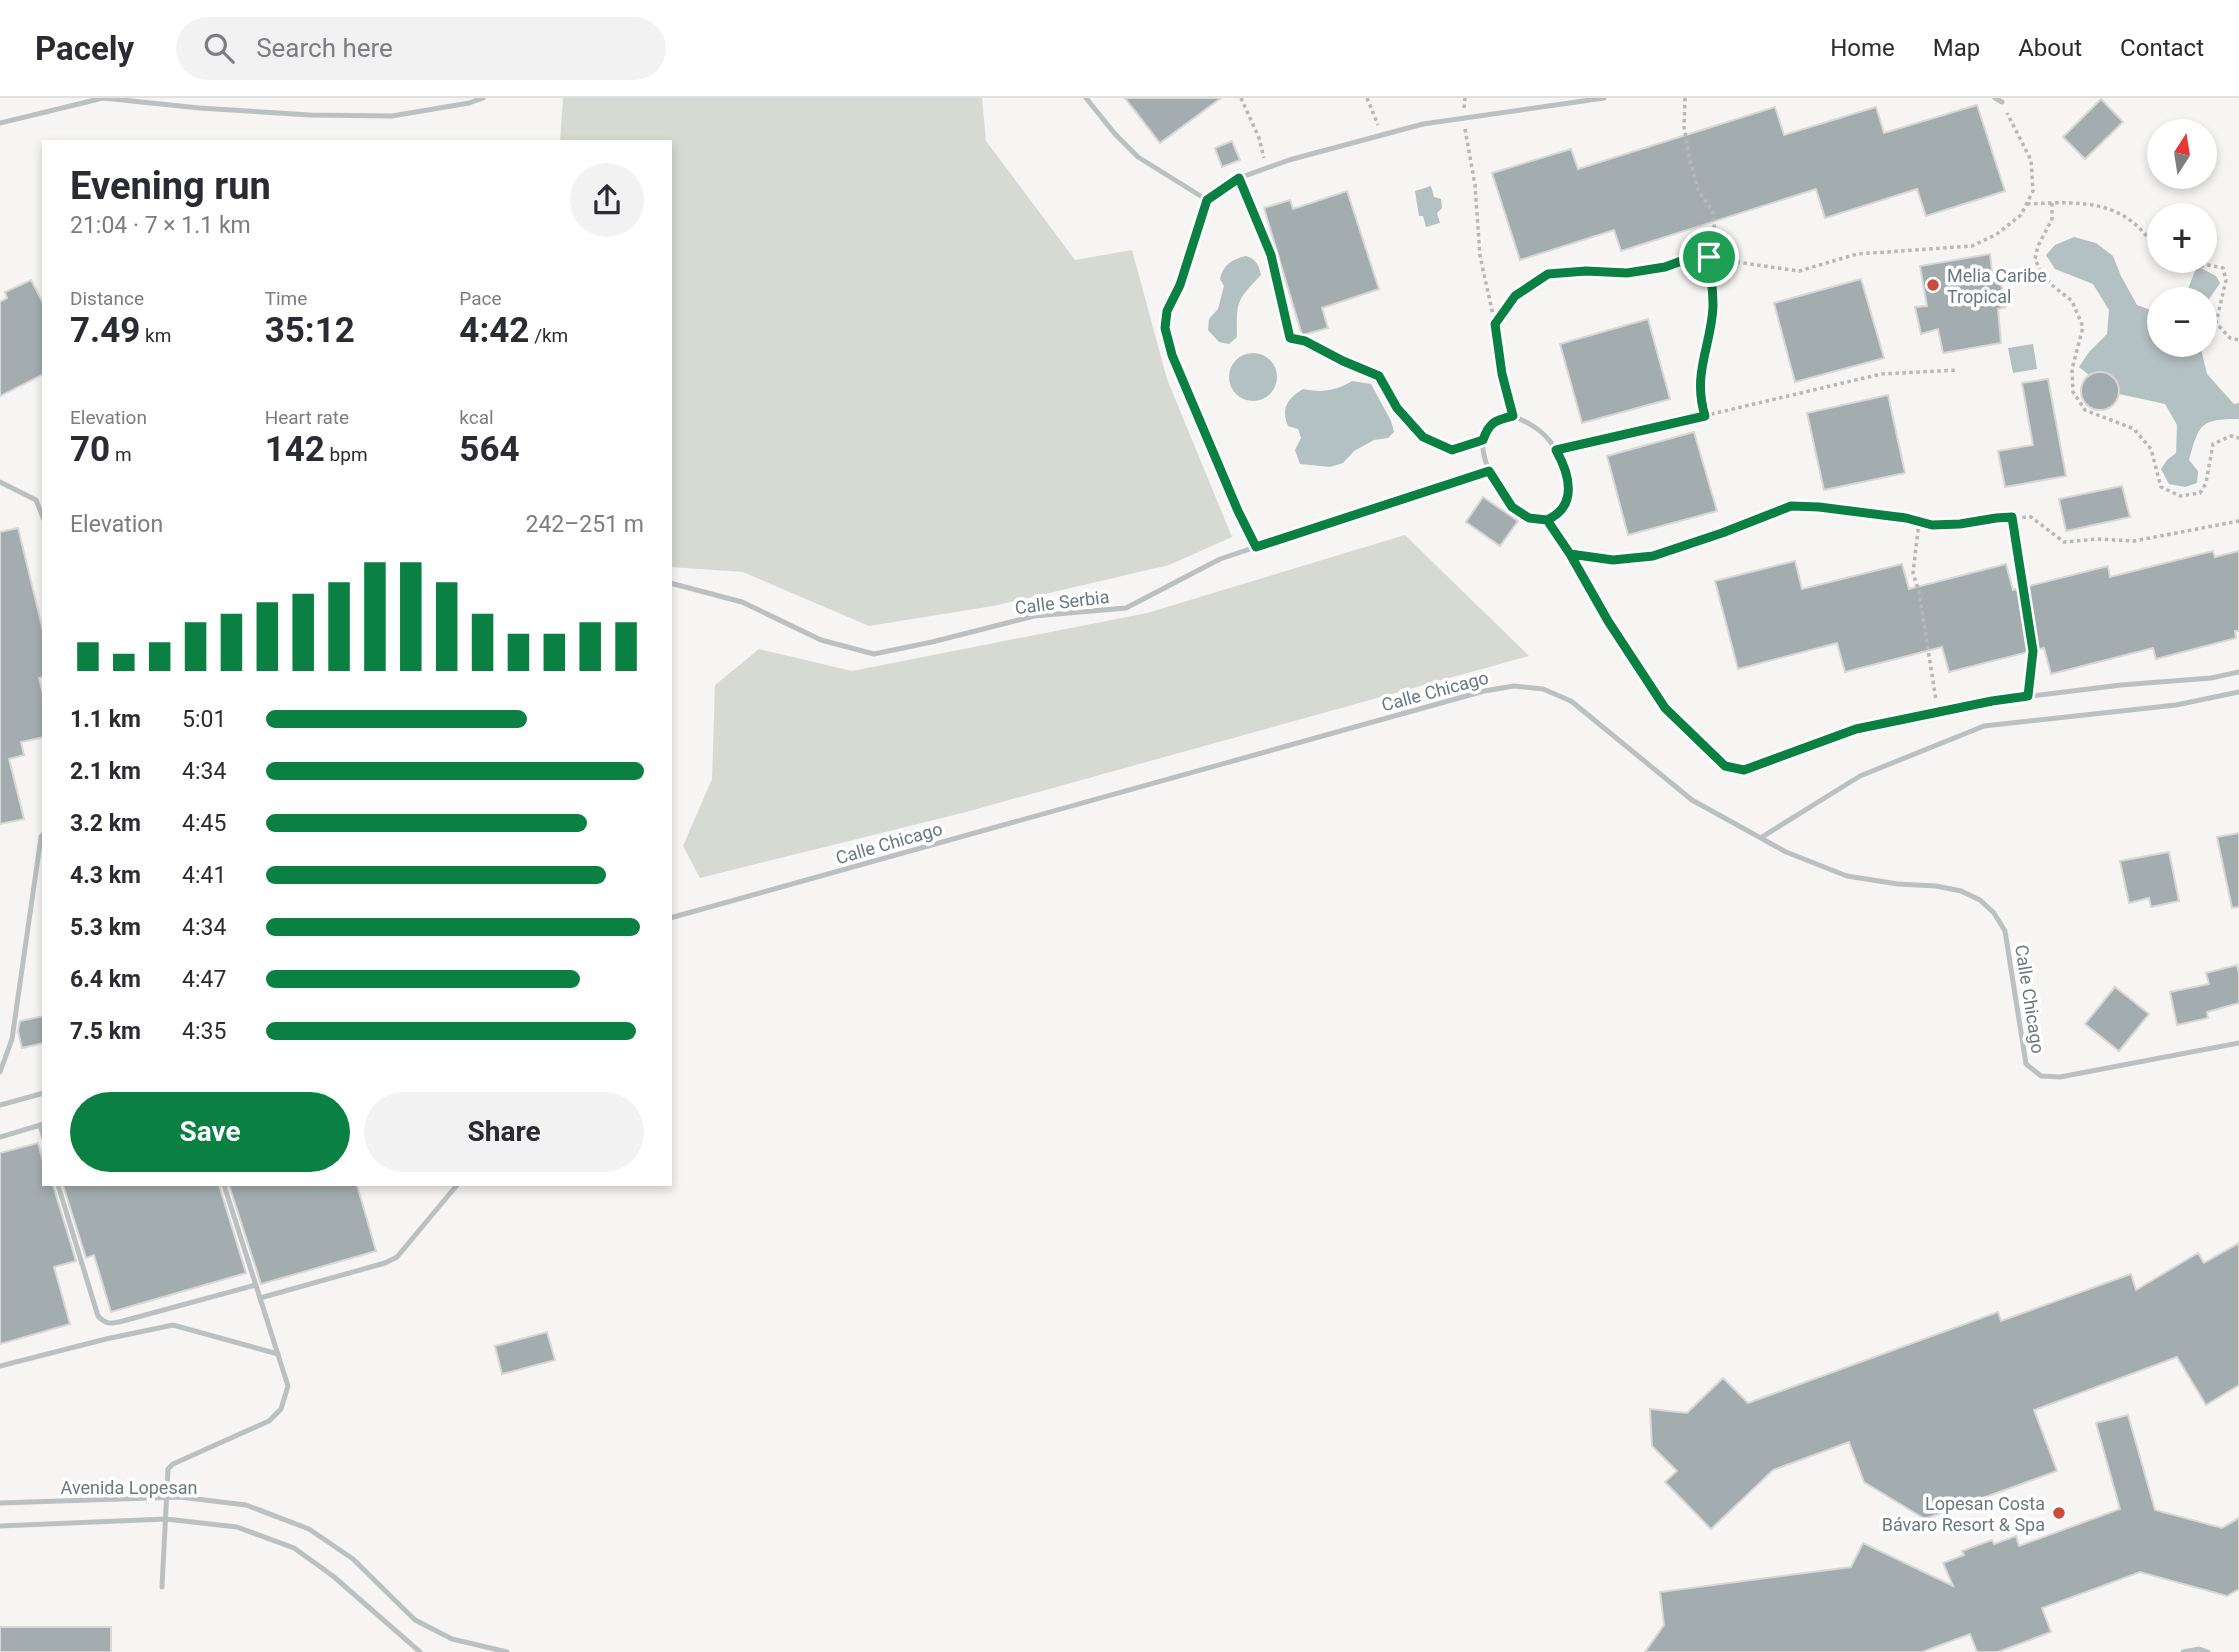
<!DOCTYPE html>
<html lang="en">
<head>
<meta charset="utf-8">
<style>
	body { margin:0; font-family:Roboto,sans-serif; background:#f2f2f3; color:#2b2b33; height:100vh; display:flex; flex-direction:column; font-size:26px; white-space:nowrap }
	* { box-sizing:border-box; margin:0 }
	p { font-size:23px; color:#7c7c81 }
	.icon { flex:none; width:38px; height:38px; fill:none; stroke:currentColor; stroke-width:2; stroke-linecap:round; stroke-linejoin:round }
	.map { position:relative; flex:1; overflow:hidden }
	.panel { position:absolute; left:42px; top:42px; width:630px; height:1046px; display:flex; flex-direction:column; background:#fff; border-radius:0px; box-shadow:0 4px 10px #0003 }
	.panel>* { flex:none }
	.needle { width:46px; rotate:12deg }
	.tools { position:absolute; left:2147px; top:21px; display:grid; gap:14px }
	.tools a { display:grid; place-items:center; width:70px; height:70px; border-radius:50%; background:#fff; box-shadow:0 4px 10px #0003; font-size:35px }
	.pin { position:absolute; display:grid; place-items:center; width:60px; height:60px; color:#fff; margin:-30px; border:4px solid #fff; border-radius:50%; box-shadow:0 2px 7px #0007 }
	.round { display:grid; place-items:center; flex:none; width:74px; height:74px; border-radius:37px; background:#f2f2f3 }
	.overview { display:flex; align-items:center; justify-content:space-between; height:119px; padding:0 28px }
	h1 { font-size:38px; font-weight:700; line-height:52px }
	.stats { display:grid; grid-template-columns:repeat(3,1fr); gap:10px; height:119px; padding:7px 28px }
	.stats div { display:grid; align-content:center }
	.stats b { font-size:35px; font-weight:700 }
	.stats small { font-size:19px; font-weight:400 }
	.stats p { font-size:19px }
	.chart { height:196px; padding:14px 28px }
	.chart p { display:flex; justify-content:space-between }
	.chart svg { width:100%; height:126px; margin-top:7px; stroke:#0b8043; stroke-width:6 }
	.cta { display:flex; gap:14px; margin-top:auto; padding:14px 28px }
	.cta a { flex:1; height:80px; border-radius:42px; background:#0b8043; color:#fff; font-size:28px; font-weight:700; line-height:80px; text-align:center }
	.cta a+a { background:#f2f2f3; color:#2b2b33 }
	ul { padding:0 28px; list-style:none; font-size:23px }
	li { display:grid; grid-template-columns:112px 84px 1fr; align-items:center; height:52px }
	li i { height:18px; border-radius:9px; background:#0b8043 }
	header { display:flex; align-items:center; gap:42px; box-sizing:border-box; height:98px; padding:0 35px; background:#fff; border-bottom:2px solid #e1e1e2 }
	header strong { font-size:33px }
	nav { display:flex; gap:38px; margin-inline-start:auto; font-size:24px }
	.search { width:490px; height:63px; background:#f2f2f3; display:flex; align-items:center; gap:18px; box-sizing:border-box; padding:0 24px; border-radius:38px; color:#7c7c81; font-size:26px }
	.map>svg:first-child { display:block }
	.green { fill:#d6dad3 }
	.water { fill:#b4c1c3 }
	.building { fill:#a3acaf; stroke:#d7d7d5; stroke-width:2 }
	.lines { fill:none; stroke-linecap:round; stroke-linejoin:round }
	.path { stroke:#b5b9ba; stroke-width:3.5; stroke-dasharray:3.5 3.5; stroke-linecap:butt }
	.lane { stroke:#bbc0c2; stroke-width:5 }
	.route-casing { stroke:#fff; stroke-width:14 }
	.route { stroke:#0b8043; stroke-width:9 }
	.poi-dot { fill:#cd4b3c; stroke:#fff; stroke-width:2.5 }
	.labels { text-anchor:middle; dominant-baseline:central; stroke-width:7; stroke-linejoin:round; paint-order:stroke }
	.poi-label { font-size:18px; fill:#697980; stroke:#fff; text-anchor:start }
	.street-label { font-size:18px; fill:#697980; stroke:#fff }
</style>
</head>
<body>
<header>
<strong>Pacely</strong>
<div class="search"><svg class="icon" aria-label="search" viewBox="0 0 24 24"><circle cx="10" cy="10" r="6"/><path d="M15 15l6 6"/></svg>Search here</div>
<nav><a>Home</a><a>Map</a><a>About</a><a>Contact</a></nav>
</header>
<div class="map">
<svg width="2239" height="1554" viewBox="0 0 2239 1554">
	<rect width="100%" height="100%" fill="#f6f5f3"/>
	<g class="green">
		<polygon points="563,0 982,0 986,43 1075,162 1132,152 1167,281 1232,439 1169,467 993,508 869,528 743,474 670,469 670,44 560,44"/>
		<polygon points="1405,437 1529,558 966,714 700,780 683,748 712,681 715,587 759,551 852,573 1147,515"/>
	</g>
	<g class="water">
		<polygon points="1431,88 1434,99 1441,101 1442,110 1437,115 1440,125 1426,129 1423,118 1419,118 1415,93"/>
		<path d="M2074,139L2096,145L2113,158L2121,178L2137,207L2159,215L2160,247H2200L2207,276L2234,306L2239,305V321C2200,321 2199,326 2189,362L2198,373L2197,385L2185,389L2169,386L2161,371L2167,362L2176,355L2177,327L2165,306L2119,296L2118,284C2109,276 2102,275 2090,278L2079,269L2089,254L2107,236L2109,212L2093,186L2055,171L2046,157L2055,147Z"/>
		<path d="M1246,158C1256,161 1259,167 1261,177C1235,204 1237,203 1237,239L1229,246L1219,244L1208,232L1209,221L1218,211L1224,188L1220,181C1223,167 1232,161 1246,158Z"/>
		<polygon points="2197,168 2216,178 2220,185 2205,207 2205,201 2184,201"/>
		<polygon points="2033,246 2037,271 2013,275 2008,250"/>
		<circle cx="1253" cy="279" r="24"/>
		<path d="M1352,283L1371,286L1391,323L1394,334L1388,340L1374,342L1354,353L1343,365L1330,369L1300,366L1295,352L1301,340L1298,331L1288,328C1281,310 1287,301 1303,291C1322,295 1335,293 1352,283Z"/>
	</g>
	<g class="building">
		<polygon points="1125,0 1221,0 1160,45"/>
		<polygon points="2101,1 2123,24 2085,61 2063,39"/>
		<polygon points="1977,7 2005,93 1926,118 1917,91 1825,120 1816,91 1621,153 1614,132 1520,162 1492,75 1571,51 1578,71 1775,9 1784,37 1876,9 1884,35"/>
		<polygon points="1232,43 1240,62 1222,69 1215,50"/>
		<polygon points="1347,93 1379,191 1322,210 1328,230 1302,237 1264,110 1290,102 1293,111"/>
		<polygon points="1990,156 1993,183 2000,181 2006,209 1998,211 2001,245 1943,255 1938,231 1921,236 1915,209 1927,208 1920,168"/>
		<polygon points="1861,181 1884,260 1795,284 1774,205"/>
		<polygon points="31,182 44,207 44,276 0,298 0,204 7,200 5,194"/>
		<polygon points="1648,221 1670,301 1582,325 1560,246"/>
		<circle cx="2100" cy="293" r="19"/>
		<polygon points="2048,281 2066,378 2005,389 1998,353 2033,347 2022,285"/>
		<polygon points="1888,297 1905,375 1824,392 1807,315"/>
		<polygon points="1694,334 1717,413 1628,437 1607,358"/>
		<polygon points="2122,388 2130,419 2066,433 2059,401"/>
		<polygon points="1483,399 1518,423 1500,448 1466,424"/>
		<polygon points="18,430 44,537 44,579 39,580 44,600 44,639 21,644 24,657 9,661 24,721 0,726 0,434"/>
		<polygon points="2213,453 2215,459 2239,453 2239,533 2235,533 2236,540 2156,561 2153,550 2051,576 2044,550 1949,574 1942,549 1845,574 1837,545 1738,571 1715,483 1795,463 1802,491 1902,466 1909,491 2006,466 2013,492 2108,468 2110,479"/>
		<polygon points="2239,735 2239,809 2232,810 2217,739"/>
		<polygon points="2169,754 2179,803 2151,809 2149,800 2129,805 2120,763"/>
		<polygon points="2237,867 2239,876 2239,905 2207,914 2208,920 2177,927 2170,894 2209,886 2206,875"/>
		<polygon points="2115,889 2149,916 2119,953 2085,926"/>
		<polygon points="44,918 44,945 22,950 18,933 20,923"/>
		<polygon points="38,1045 44,1067 44,1087 53,1087 76,1163 54,1169 70,1226 0,1246 0,1055"/>
		<polygon points="63,1087 219,1087 246,1175 111,1214 94,1157 86,1160"/>
		<polygon points="229,1087 357,1087 376,1153 261,1186"/>
		<polygon points="2239,1145 2239,1287 2206,1307 2177,1259 2034,1312 2057,1373 1925,1421 1864,1384 1849,1344 1773,1372 1711,1431 1665,1384 1677,1373 1652,1348 1650,1311 1687,1315 1723,1280 1748,1305 1998,1214 2001,1223 2131,1176 2136,1192 2198,1155 2204,1165"/>
		<polygon points="547,1234 555,1262 502,1276 495,1248"/>
		<polygon points="2128,1317 2155,1412 2222,1430 2239,1420 2239,1491 2227,1498 2140,1474 2042,1510 2051,1534 1998,1554 1977,1554 1970,1536 1922,1554 1645,1554 1664,1527 1660,1494 1851,1469 1863,1445 1953,1488 1943,1465 1964,1457 1962,1453 1992,1442 1994,1446 2016,1438 2019,1448 2120,1411 2096,1325"/>
		<rect x="0" y="1529" width="111" height="25"/>
	</g>
	<g class="lines">
		<g class="path">
			<polyline points="1241,0 1259,40 1264,60"/>
			<polyline points="1367,0 1378,27"/>
			<polyline points="1685,0 1684,29 1690,62 1698,92 1713,114 1717,160"/>
			<polyline points="1464,10 1465,0"/>
			<polyline points="1465,31 1475,87 1480,158 1497,235 1502,277 1510,306"/>
			<polyline points="1244,92 1271,157 1290,240 1305,243 1343,263 1379,278 1397,310 1423,339 1452,352 1471,346"/>
			<polyline points="2052,105 2052,121 2038,148 2035,161 2041,174 2053,188 2072,203 2083,229 2072,271 2073,294 2085,312 2134,331 2151,351 2161,389 2180,398 2200,395 2206,385 2213,346 2231,338 2239,340"/>
			<path d="M2027,106C2085,103 2131,101 2160,160"/>
			<polyline points="2161,163 2176,172 2208,167 2223,170 2226,182 2216,225 2230,240 2239,242"/>
			<polyline points="1495,226 1515,198 1548,175 1586,173 1627,175 1665,169 1695,158 1799,173 1857,156 1972,148 1997,136 2021,117 2033,93 2031,62 2007,15"/>
			<path d="M1705,318C1692,276 1711,249 1713,209C1713,192 1711,175 1709,159"/>
			<polyline points="1568,350 1881,276 1958,272"/>
			<path d="M2012,419C2019,472 2039,533 2030,586"/>
			<polyline points="1919,424 1913,475 1919,494 1936,602"/>
			<polyline points="1586,458 1613,462 1653,458 1722,435 1791,408 1819,409 1906,420 1932,427 1960,427 1996,420 2031,419 2064,444 2097,441 2134,443 2239,423"/>
		</g>
		<g class="lane">
			<polyline points="1086,0 1115,36 1138,59 1207,102"/>
			<polyline points="1995,0 2002,4"/>
			<polyline points="0,25 103,0 199,10 310,17 392,18 469,5 483,0"/>
			<path d="M1513,318C1527,324 1539,330 1549,342C1564,360 1585,421 1544,422C1540,422 1532,421 1528,419C1505,410 1468,351 1489,329C1496,321 1504,320 1513,318Z"/>
			<polyline points="0,384 36,402 44,422"/>
			<polyline points="1547,422 1570,456 1608,523 1665,610 1725,668 1744,672 1856,631 1992,603 2121,587 2211,580 2239,574"/>
			<polyline points="1256,449 1238,413 1172,257 1165,230 1167,213 1180,187 1207,102 1239,80 1289,62 1423,26 1604,0"/>
			<polyline points="670,485 742,504 821,542 874,556 932,544 1034,518 1126,510 1220,461 1466,379 1489,373"/>
			<polyline points="1762,739 1860,678 1984,628 2176,607 2239,594"/>
			<polyline points="670,820 1484,593 1514,588 1543,591 1571,603 1692,702 1786,754 1847,778 1898,786 1936,788 1961,793 1980,802 1994,815 2005,833 2026,966 2041,978 2060,979 2239,945"/>
			<polyline points="0,974 12,941 41,739 44,735"/>
			<polyline points="0,1007 44,995"/>
			<polyline points="40,1027 44,1040"/>
			<polyline points="0,1039 44,1026"/>
			<path d="M58,1087L98,1218C106,1227 111,1226 123,1223L256,1187"/>
			<polyline points="260,1200 385,1165 397,1159 457,1087"/>
			<polyline points="0,1268 106,1241 173,1227 278,1256"/>
			<polyline points="0,1405 180,1399 246,1407 309,1431 353,1461 415,1522 452,1541 507,1554"/>
			<polyline points="0,1428 166,1421 237,1429 294,1450 333,1478 420,1554"/>
			<polyline points="162,1489 168,1371 173,1366 269,1323 281,1311 288,1288 224,1087"/>
			<polyline points="2183,1554 2199,1551 2208,1554"/>
		</g>
	</g>
	<g class="lines">
		<g class="route-casing">
			<path id="route" d="M1709,159L1695,158L1665,169L1627,175L1586,173L1548,176L1515,198L1495,226L1502,276L1513,318C1496,322 1489,324 1483,342L1452,352L1423,339L1397,310L1379,278L1343,263L1305,243L1290,240L1271,157L1239,80L1207,102L1180,187L1167,213L1165,230L1172,257L1238,413L1256,449L1489,373L1512,409L1529,420L1547,422L1570,456L1613,462L1653,458L1722,435L1791,408L1819,409L1906,420L1932,427L1960,426L1996,420L2012,419L2033,553L2028,598L1992,603L1856,631L1744,672L1725,668L1665,610L1608,523L1570,456L1547,422C1578,408 1570,377 1556,352L1705,318C1692,275 1711,249 1713,209C1713,192 1711,175 1709,159"/>
		</g>
		<use href="#route" class="route"/>
	</g>
	<g class="poi-dot">
		<circle cx="1933" cy="187" r="7"/>
		<circle cx="2059" cy="1415" r="7"/>
	</g>
	<g class="labels">
		<g class="poi-label">
			<text x="1947" y="177">Melia Caribe<tspan x="1947" dy="21">Tropical</tspan></text>
			<text x="2045" y="1405" text-anchor="end">Lopesan Costa<tspan x="2045" dy="21">Bávaro Resort &amp; Spa</tspan></text>
		</g>
		<g class="street-label">
			<text transform="translate(1062 504) rotate(-7)">Calle Serbia</text>
			<text transform="translate(1435 593) rotate(-15)">Calle Chicago</text>
			<text transform="translate(889 745) rotate(-16)">Calle Chicago</text>
			<text transform="translate(2030 901) rotate(81)">Calle Chicago</text>
			<text x="129" y="1389">Avenida Lopesan</text>
		</g>
	</g>
</svg>
<div class="tools">
<a><svg class="needle" viewBox="-14 -14 28 28"><path d="M0-13l5 13h-10z" fill="#e53935"/><path d="M0 13l5-13h-10z" fill="#7c7c81"/></svg></a>
<a>+</a>
<a>−</a>
</div>
<div class="pin" style="left:1709px;top:159px;background:#1e9e55"><svg class="icon" aria-label="arrive" viewBox="0 0 24 24"><path d="M6 21V4h12l-3 4 3 4H6"/></svg></div>
<section class="panel">
<div class="overview"><div><h1>Evening run</h1><p>21:04 · 7 × 1.1 km</p></div><a class="round"><svg class="icon" aria-label="share" viewBox="0 0 24 24"><path d="M12 15V3M7 8l5-5 5 5M5 13v7h14v-7"/></svg></a></div>
<div class="stats">
<div><p>Distance</p><b>7.49<small> km</small></b></div>
<div><p>Time</p><b>35:12</b></div>
<div><p>Pace</p><b>4:42<small> /km</small></b></div>
</div>
<div class="stats">
<div><p>Elevation</p><b>70<small> m</small></b></div>
<div><p>Heart rate</p><b>142<small> bpm</small></b></div>
<div><p>kcal</p><b>564</b></div>
</div>
<div class="chart"><p><span>Elevation</span>242–251 m</p>
<svg viewBox="0 0 160 44" preserveAspectRatio="none"><path d="M5 44V34M15 44V38M25 44V34M35 44V27M45 44V24M55 44V20M65 44V17M75 44V13M85 44V6M95 44V6M105 44V13M115 44V24M125 44V31M135 44V31M145 44V27M155 44V27"/></svg>
</div>
<ul>
<li><b>1.1 km</b>5:01<i style="width:69%"></i></li>
<li><b>2.1 km</b>4:34<i style="width:100%"></i></li>
<li><b>3.2 km</b>4:45<i style="width:85%"></i></li>
<li><b>4.3 km</b>4:41<i style="width:90%"></i></li>
<li><b>5.3 km</b>4:34<i style="width:99%"></i></li>
<li><b>6.4 km</b>4:47<i style="width:83%"></i></li>
<li><b>7.5 km</b>4:35<i style="width:98%"></i></li>
</ul>
<div class="cta"><a>Save</a><a>Share</a></div>
</section>
</div>
</body>
</html>
